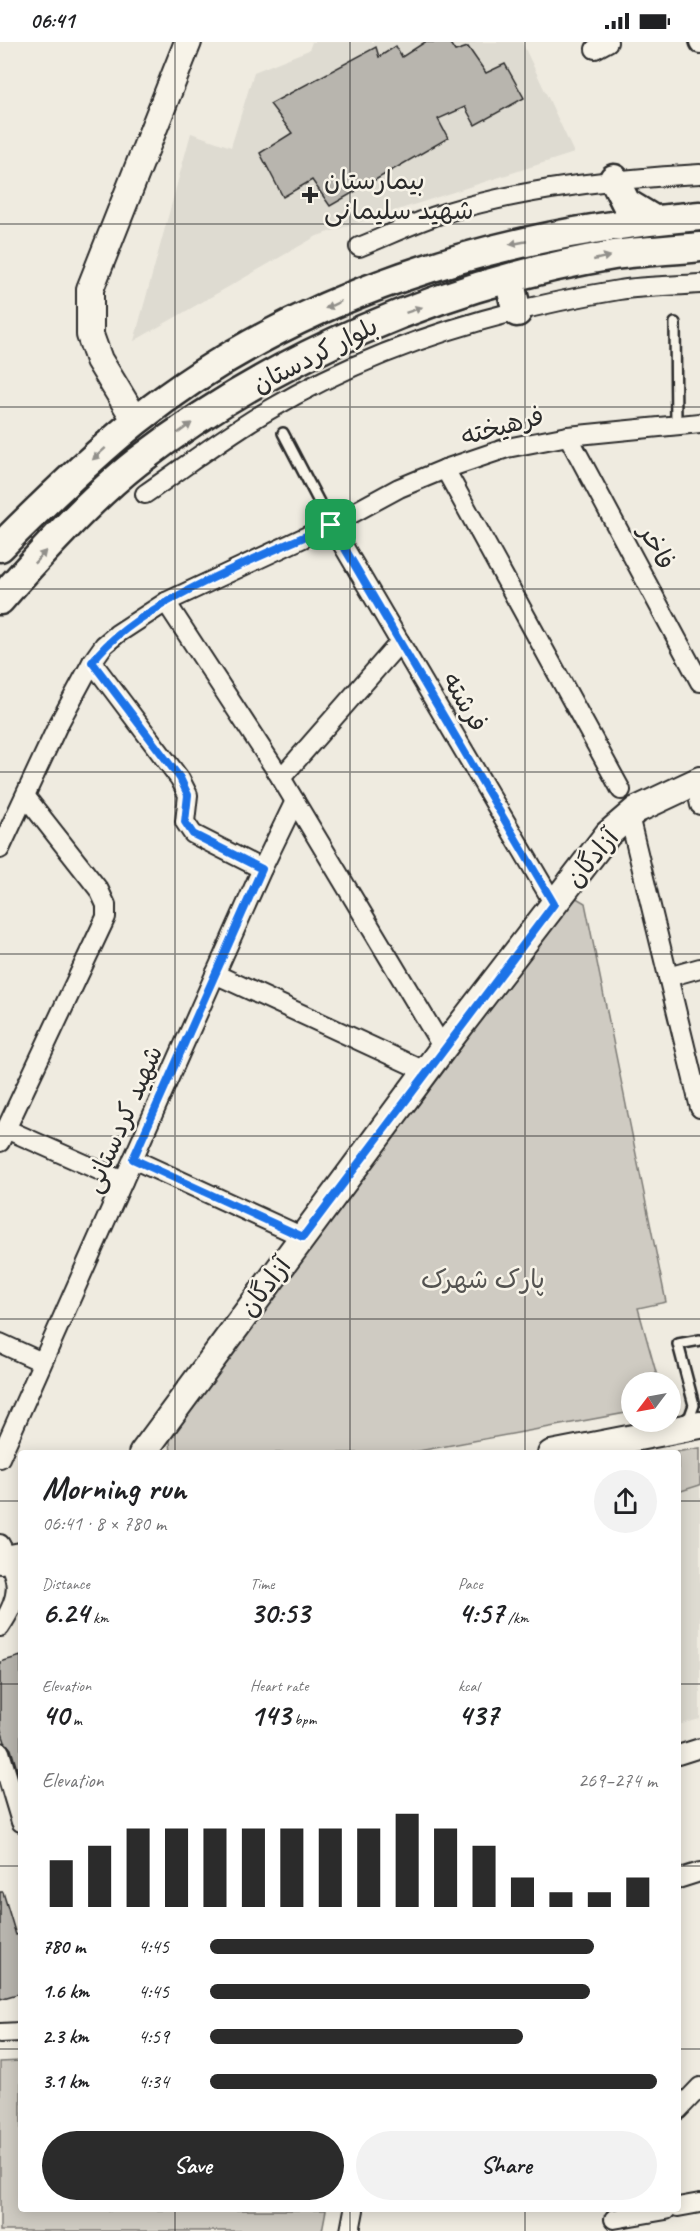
<!DOCTYPE html>
<html lang="en">
<head>
<meta charset="utf-8">
<style>
	body { margin:0; font-family:Caveat,"Playpen Sans Arabic",sans-serif; background:#f2f2f2; color:#202124; height:100vh; display:flex; flex-direction:column; font-size:22px; white-space:nowrap }
	* { box-sizing:border-box; margin:0 }
	p { font-size:20px; color:#757577 }
	.icon { flex:none; width:33px; height:33px; fill:none; stroke:currentColor; stroke-width:2; stroke-linecap:round; stroke-linejoin:round }
	.map { position:relative; flex:1; overflow:hidden }
	.sheet { position:absolute; left:18px; top:1408px; width:663px; height:762px; display:flex; flex-direction:column; background:#fff; border-radius:6px; box-shadow:0 3px 15px #0003 }
	.sheet>* { flex:none }
	.needle { width:39px; rotate:238deg }
	.fabs { position:absolute; left:621px; top:1330px; display:grid; gap:12px }
	.fabs a { display:grid; place-items:center; width:60px; height:60px; border-radius:50%; background:#fff; box-shadow:0 3px 15px #0003; font-size:30px }
	.pin { position:absolute; display:grid; place-items:center; width:51px; height:51px; color:#fff; margin:-26px; border-radius:12px; box-shadow:0 3px 9px #0006 }
	.round { display:grid; place-items:center; flex:none; width:63px; height:63px; border-radius:32px; background:#f2f2f2 }
	.headline { display:flex; align-items:center; justify-content:space-between; height:102px; padding:0 24px }
	h1 { font-size:33px; font-weight:700; line-height:45px }
	.stats { display:grid; grid-template-columns:repeat(3,1fr); gap:9px; height:102px; padding:6px 24px }
	.stats div { display:grid; align-content:center }
	.stats b { font-size:30px; font-weight:700 }
	.stats small { font-size:16px; font-weight:400 }
	.stats p { font-size:16px }
	.chart { height:168px; padding:12px 24px }
	.chart p { display:flex; justify-content:space-between }
	.chart svg { width:100%; height:108px; margin-top:6px; stroke:#2b2b2b; stroke-width:6 }
	.button { display:flex; gap:12px; margin-top:auto; padding:12px 24px }
	.button a { flex:1; height:69px; border-radius:36px; background:#2b2b2b; color:#fff; font-size:24px; font-weight:700; line-height:69px; text-align:center }
	.button a+a { background:#f2f2f2; color:#202124 }
	ul { padding:0 24px; list-style:none; font-size:20px }
	li { display:grid; grid-template-columns:96px 72px 1fr; align-items:center; height:45px }
	li i { height:15px; border-radius:8px; background:#2b2b2b }
	.status { display:flex; justify-content:space-between; align-items:center; height:42px; padding:0 30px; background:#fff; direction:ltr }
	.status svg { height:16px; fill:currentColor }
	.map>svg:first-child { display:block }
	.built { fill:#dedbd1 }
	.green { fill:#cfcbc2; stroke:#7d7b76; stroke-width:1.5 }
	.building { fill:#b8b5ae; stroke:#2b2b2b; stroke-width:1.5 }
	.lines { fill:none; stroke-linecap:round; stroke-linejoin:round }
	.lane-casing { stroke:#2b2b2b; stroke-width:14 }
	.street-casing { stroke:#2b2b2b; stroke-width:22 }
	.secondary-casing { stroke:#2b2b2b; stroke-width:30 }
	.primary-casing { stroke:#2b2b2b; stroke-width:33 }
	.lane { stroke:#f7f3e8; stroke-width:9 }
	.street { stroke:#f7f3e8; stroke-width:18 }
	.secondary { stroke:#f7f3e8; stroke-width:26 }
	.primary { stroke:#f7f3e8; stroke-width:28 }
	.oneway { fill:#918f8a }
	.route-casing { stroke:#fff; stroke-width:12 }
	.route { stroke:#1a73e8; stroke-width:8 }
	.grid { fill:none; stroke:#2b2b2b; stroke-width:1.5; stroke-opacity:0.55 }
	.poi-dot { fill:#2b2b2b; stroke:#f7f3e8; stroke-width:2 }
	.labels { text-anchor:middle; dominant-baseline:central; stroke-width:5; stroke-linejoin:round; paint-order:stroke }
	.poi-label { font-size:26px; fill:#2b2b2b; stroke:#f7f3e8; text-anchor:start }
	.street-label { font-size:26px; fill:#2b2b2b; stroke:#f7f3e8 }
	.park-label { font-size:26px; fill:#545351; stroke:#f7f3e8 }
</style>
</head>
<body>
<div class="status"><b>06:41</b><svg viewBox="0 0 49 12"><path d="M0 12V9h3v3zM5 12V6h3v6zM10 12V3h3v9zM15 12V0h3v12zM26 1h20v11H26zM47 4h2v5h-2z"/></svg></div>
<div class="map">
<svg width="700" height="2189" viewBox="0 0 700 2189">
	<rect width="100%" height="100%" fill="#efebe0"/>
	<filter id="ink" filterUnits="userSpaceOnUse"><feTurbulence type="fractalNoise" baseFrequency=".0167" numOctaves="2"/><feDisplacementMap in="SourceGraphic" scale="12" xChannelSelector="R" yChannelSelector="G"/><feConvolveMatrix kernelMatrix="1 2 1 2 8 2 1 2 1" color-interpolation-filters="sRGB"/></filter>
	<g filter="url(#ink)">
		<g class="built">
			<polygon points="312,0 522,0 574,111 317,194 134,299 191,91 231,105 254,30 309,8"/>
			<polygon points="700,1443 700,1677 678,1683 678,1449"/>
		</g>
		<g class="green">
			<polygon points="573,854 585,861 666,1260 638,1266 659,1341 632,1341 631,1370 408,1411 171,1411 169,1387 438,1037"/>
			<polygon points="700,1406 700,1443 678,1450 678,1412 669,1411"/>
			<polygon points="21,2019 21,2168 326,2168 322,2189 0,2189 0,2020"/>
		</g>
		<g class="building">
			<polygon points="425,0 449,0 455,9 468,5 486,31 505,22 524,56 475,83 465,65 438,77 448,96 330,164 312,138 283,155 260,111 292,91 270,62 376,5 379,15 396,4 402,15"/>
			<polygon points="21,1614 21,1741 11,1707 5,1700 0,1685 0,1620"/>
			<polygon points="0,1850 3,1850 16,1893 21,1892 21,1951 0,1957"/>
		</g>
		<g class="lines">
			<g class="lane-casing">
				<g id="lane">
					<polyline points="675,281 676,383"/>
					<polyline points="283,391 331,483"/>
					<polyline points="684,1379 690,1374 694,1363 678,1302 700,1298"/>
				</g>
			</g>
			<g class="street-casing">
				<g id="street">
					<polyline points="699,0 700,2"/>
					<polyline points="595,7 608,0"/>
					<path d="M359,205C387,194 415,180 444,171C527,146 613,137 700,132"/>
					<polyline points="568,394 700,640"/>
					<polyline points="445,427 621,748"/>
					<path d="M145,452C186,424 226,393 269,368C375,305 497,268 619,248C645,244 673,244 700,242"/>
					<polyline points="331,483 554,862"/>
					<polyline points="166,560 281,736 443,1006"/>
					<polyline points="92,620 180,737 188,753 185,780 193,792 262,827"/>
					<polyline points="281,736 400,600"/>
					<polyline points="695,740 700,763"/>
					<polyline points="629,774 700,1066"/>
					<polyline points="0,807 57,685 92,620 104,603 117,592 166,560 331,483 399,446 445,427 507,406 568,394 700,381"/>
					<polyline points="215,932 427,1030"/>
					<polyline points="668,935 700,926"/>
					<polyline points="6,1087 123,1139"/>
					<polyline points="0,1100 106,875 106,863 99,848 26,755"/>
					<polyline points="133,1117 303,1195"/>
					<polyline points="0,1301 42,1320"/>
					<polyline points="0,1416 262,827 295,759"/>
					<path d="M0,1502C19,1538 23,1551 0,1585"/>
					<polyline points="0,1710 21,1780"/>
					<polyline points="678,1713 700,1706"/>
					<polyline points="678,1837 700,1830"/>
					<polyline points="0,1991 21,1990"/>
					<polyline points="678,2068 700,2045"/>
					<polyline points="678,2165 700,2161"/>
					<polyline points="614,2177 666,2168"/>
					<polyline points="350,2189 354,2168"/>
				</g>
			</g>
			<g class="secondary-casing">
				<g id="secondary">
					<polyline points="136,379 99,318 90,293 90,247 188,0"/>
					<polyline points="142,1412 443,1006 608,792 636,768 700,738"/>
					<polyline points="551,1412 700,1383"/>
					<polyline points="0,1518 21,1514"/>
				</g>
			</g>
			<g class="primary-casing">
				<g id="primary">
					<polyline points="614,137 626,161 654,178"/>
					<polyline points="509,237 517,270"/>
					<path d="M0,505C43,462 88,418 136,379C295,252 500,190 700,174"/>
					<path d="M0,558C39,513 91,456 137,420C273,315 444,241 614,213C642,209 672,208 700,205"/>
				</g>
			</g>
			<use href="#lane" class="lane"/>
			<use href="#street" class="street"/>
			<use href="#secondary" class="secondary"/>
			<use href="#primary" class="primary"/>
		</g>
		<defs><path id="oneway-solid" d="M-6-.8H1V-3.2L6.5 0L1 3.2V.8H-6Z" transform="scale(1.5)"/></defs>
		<g class="oneway">
			<use href="#oneway-solid" transform="translate(518 201) rotate(169)"/>
			<use href="#oneway-solid" transform="translate(602 216) rotate(-13)"/>
			<use href="#oneway-solid" transform="translate(333 263) rotate(155)"/>
			<use href="#oneway-solid" transform="translate(414 268) rotate(-19)"/>
			<use href="#oneway-solid" transform="translate(185 386) rotate(-36)"/>
			<use href="#oneway-solid" transform="translate(99 412) rotate(138)"/>
			<use href="#oneway-solid" transform="translate(40 515) rotate(-47)"/>
		</g>
	</g>
	<g class="lines" filter="url(#ink)">
		<g class="route-casing">
			<path id="route" d="M331,483L554,862L303,1195L133,1117L262,827L193,792L185,780L188,753L180,736L92,620C135,561 263,514 331,483Z"/>
		</g>
		<use href="#route" class="route"/>
	</g>
	<path class="grid" d="M175,0V1412M350,0V1412M525,0V1412M0,182H700M0,365H700M0,547H700M0,730H700M0,912H700M0,1094H700M0,1277H700M0,1459H21M678,1459H700M0,1642H21M678,1642H700M0,1824H21M678,1824H700M0,2007H21M678,2007H700M175,2168V2189M350,2168V2189M525,2168V2189"/>
	<path class="poi-dot" d="M307 144h6v6h6v6h-6v6h-6v-6h-6v-6h6z"/>
	<g class="labels">
		<g class="poi-label">
			<text x="324" y="138">بیمارستان<tspan x="324" dy="30">شهید سلیمانی</tspan></text>
		</g>
		<g class="street-label">
			<text transform="translate(315 313) rotate(-27)">بلوار کردستان</text>
			<text transform="translate(502 384) rotate(-15)">فرهیخته</text>
			<text transform="translate(657 505) rotate(62)">فاخر</text>
			<text transform="translate(465 660) rotate(60)">فرشته</text>
			<text transform="translate(592 816) rotate(-50)">آزادگان</text>
			<text transform="translate(123 1077) rotate(-66)">شهید کردستانی</text>
			<text transform="translate(265 1245) rotate(-53)">آزادگان</text>
		</g>
		<g class="park-label">
			<text x="483" y="1237">پارک شهرک</text>
		</g>
	</g>
</svg>
<div class="fabs">
<a><svg class="needle" viewBox="-14 -14 28 28"><path d="M0-13l5 13h-10z" fill="#e53935"/><path d="M0 13l5-13h-10z" fill="#757577"/></svg></a>
</div>
<div class="pin" style="left:331px;top:483px;background:#1e9e55"><svg class="icon" aria-label="arrive" viewBox="0 0 24 24"><path d="M6 21V4h12l-3 4 3 4H6"/></svg></div>
<section class="sheet">
<div class="headline"><div><h1>Morning run</h1><p>06:41 · 8 × 780 m</p></div><a class="round"><svg class="icon" aria-label="share" viewBox="0 0 24 24"><path d="M12 15V3M7 8l5-5 5 5M5 13v7h14v-7"/></svg></a></div>
<div class="stats">
<div><p>Distance</p><b>6.24<small> km</small></b></div>
<div><p>Time</p><b>30:53</b></div>
<div><p>Pace</p><b>4:57<small> /km</small></b></div>
</div>
<div class="stats">
<div><p>Elevation</p><b>40<small> m</small></b></div>
<div><p>Heart rate</p><b>143<small> bpm</small></b></div>
<div><p>kcal</p><b>437</b></div>
</div>
<div class="chart"><p><span>Elevation</span>269–274 m</p>
<svg viewBox="0 0 160 44" preserveAspectRatio="none"><path d="M5 44V25M15 44V19M25 44V12M35 44V12M45 44V12M55 44V12M65 44V12M75 44V12M85 44V12M95 44V6M105 44V12M115 44V19M125 44V32M135 44V38M145 44V38M155 44V32"/></svg>
</div>
<ul>
<li><b>780 m</b>4:45<i style="width:86%"></i></li>
<li><b>1.6 km</b>4:45<i style="width:85%"></i></li>
<li><b>2.3 km</b>4:59<i style="width:70%"></i></li>
<li><b>3.1 km</b>4:34<i style="width:100%"></i></li>
</ul>
<div class="button"><a>Save</a><a>Share</a></div>
</section>
</div>
</body>
</html>
